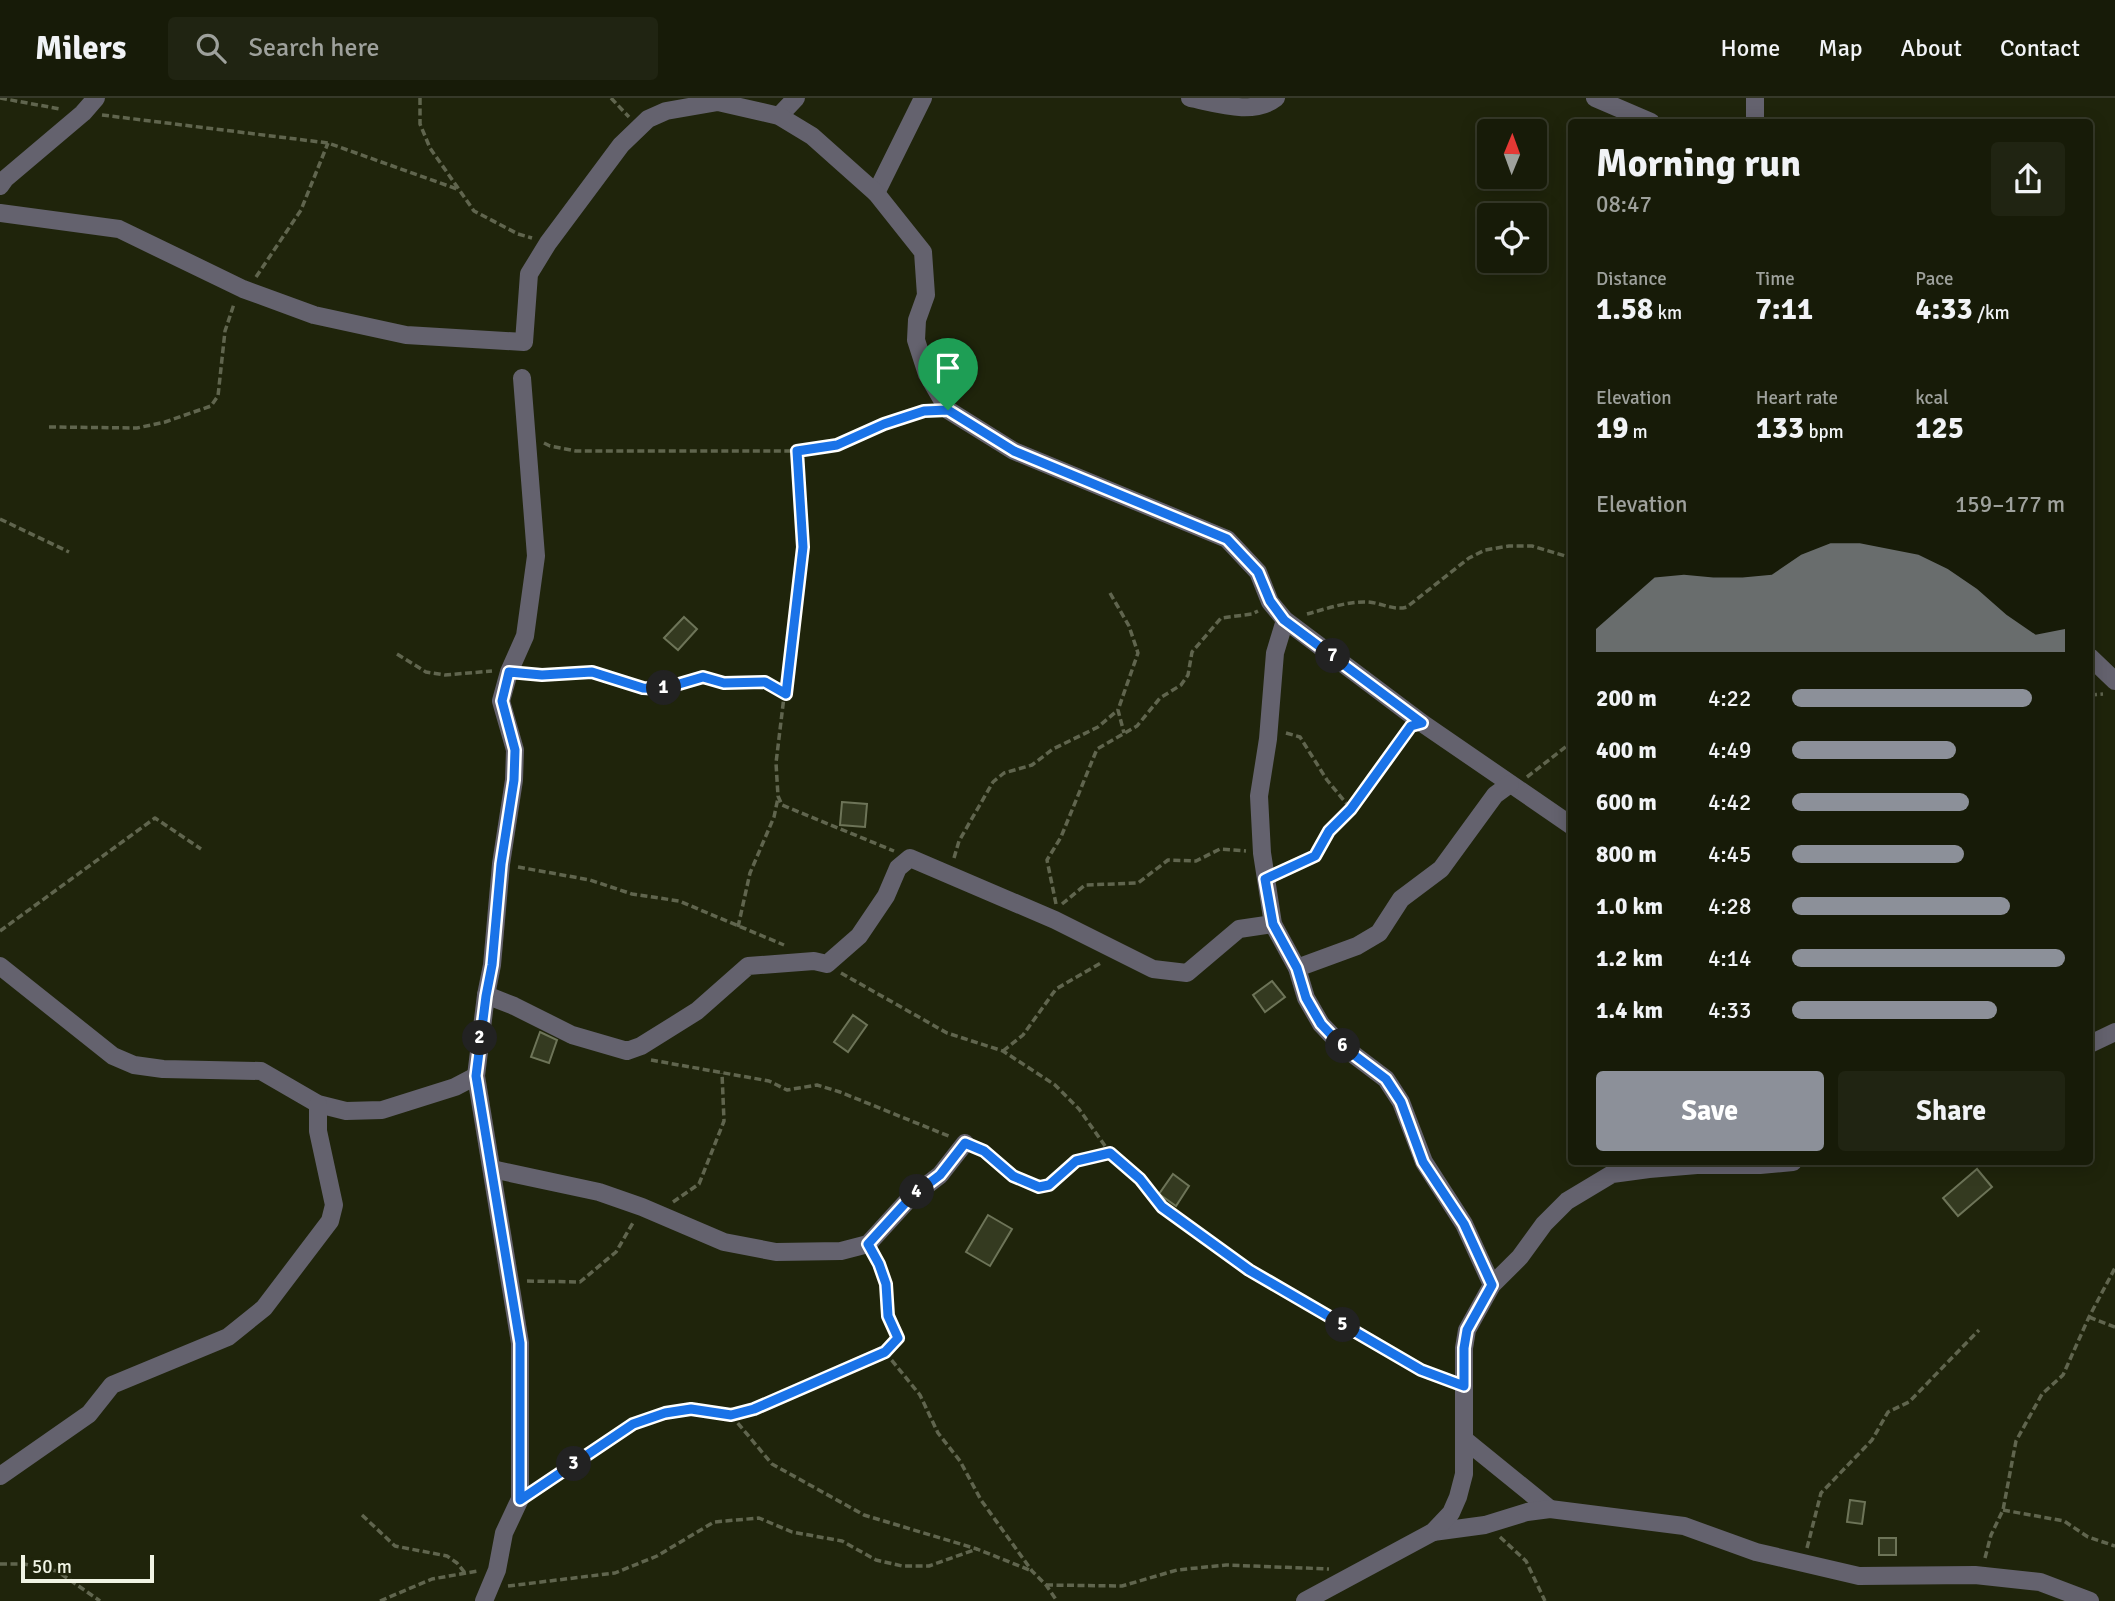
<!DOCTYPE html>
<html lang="en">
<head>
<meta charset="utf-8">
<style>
	body { margin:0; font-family:Signika,sans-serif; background:#202412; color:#f1f3f6; height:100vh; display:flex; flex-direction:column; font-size:26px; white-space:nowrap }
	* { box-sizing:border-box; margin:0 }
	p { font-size:23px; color:#9ea19c }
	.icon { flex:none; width:38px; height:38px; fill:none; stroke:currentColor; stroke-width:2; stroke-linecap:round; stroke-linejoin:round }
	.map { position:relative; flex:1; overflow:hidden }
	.drawer { position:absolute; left:1568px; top:21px; width:525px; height:1046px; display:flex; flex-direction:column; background:#171b08; border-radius:7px; box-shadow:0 4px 18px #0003,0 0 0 2px #363929 }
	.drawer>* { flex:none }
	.needle { width:46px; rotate:1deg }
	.buttons { position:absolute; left:1477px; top:21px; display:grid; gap:14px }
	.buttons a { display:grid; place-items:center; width:70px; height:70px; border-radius:7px; background:#171b08; box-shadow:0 4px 18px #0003,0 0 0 2px #363929; font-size:35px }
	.scale { position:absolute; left:21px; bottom:18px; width:133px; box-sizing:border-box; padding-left:7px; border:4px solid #f0f4e4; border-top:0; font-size:19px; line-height:24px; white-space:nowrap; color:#f0f4e4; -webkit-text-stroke:5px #1f240b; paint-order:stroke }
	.pin { position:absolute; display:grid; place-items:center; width:60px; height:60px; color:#fff; margin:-72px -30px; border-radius:50% 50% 50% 0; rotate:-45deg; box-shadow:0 0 7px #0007 }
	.pin .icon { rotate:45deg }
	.km { position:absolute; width:35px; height:35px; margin:-18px; border-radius:50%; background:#222; color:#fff; font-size:19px; line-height:35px; text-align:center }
	.round { display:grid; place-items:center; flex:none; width:74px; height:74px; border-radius:7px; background:#202412 }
	.overview { display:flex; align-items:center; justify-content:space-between; height:119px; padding:0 28px }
	h1 { font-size:38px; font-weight:700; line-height:52px }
	.stats { display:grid; grid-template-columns:repeat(3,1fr); gap:10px; height:119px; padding:7px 28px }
	.stats div { display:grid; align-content:center }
	.stats b { font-size:30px; font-weight:700 }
	.stats small { font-size:19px; font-weight:400 }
	.stats p { font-size:19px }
	.chart { height:196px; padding:14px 28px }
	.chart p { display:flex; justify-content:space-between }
	.chart svg { width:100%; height:126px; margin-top:7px; fill:#8c9099; opacity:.7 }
	.primary-button { display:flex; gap:14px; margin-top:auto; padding:14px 28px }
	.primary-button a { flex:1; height:80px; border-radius:7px; background:#8c9099; color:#fff; font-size:28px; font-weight:700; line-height:80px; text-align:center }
	.primary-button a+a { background:#202412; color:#f1f3f6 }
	ul { padding:0 28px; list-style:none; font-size:23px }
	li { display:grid; grid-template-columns:112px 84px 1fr; align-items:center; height:52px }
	li i { height:18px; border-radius:9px; background:#8c9099 }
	header { display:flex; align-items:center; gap:42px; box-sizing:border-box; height:98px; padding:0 35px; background:#171b08; border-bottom:2px solid #363929 }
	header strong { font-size:33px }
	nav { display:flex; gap:38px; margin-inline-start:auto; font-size:24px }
	.search { width:490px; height:63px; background:#202412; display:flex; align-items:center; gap:18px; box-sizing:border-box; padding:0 24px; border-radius:7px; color:#9ea19c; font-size:26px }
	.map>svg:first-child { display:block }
	.building { fill:#343a20; stroke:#6d7458; stroke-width:2 }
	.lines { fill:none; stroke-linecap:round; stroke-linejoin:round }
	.path { stroke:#60654e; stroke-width:3.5; stroke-dasharray:7 3.5; stroke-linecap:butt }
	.minor { stroke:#64626e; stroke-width:18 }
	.route-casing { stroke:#fff; stroke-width:14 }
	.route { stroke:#1a73e8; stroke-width:9 }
</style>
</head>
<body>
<header>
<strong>Milers</strong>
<div class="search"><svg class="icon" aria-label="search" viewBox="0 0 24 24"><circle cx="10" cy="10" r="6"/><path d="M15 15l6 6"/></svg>Search here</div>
<nav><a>Home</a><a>Map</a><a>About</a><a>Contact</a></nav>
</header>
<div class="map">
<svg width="2115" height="1503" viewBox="0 0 2115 1503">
	<rect width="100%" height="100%" fill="#1f240b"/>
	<g class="building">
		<polygon points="684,519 697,531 678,552 664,540"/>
		<polygon points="842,704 867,706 865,729 840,727"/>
		<polygon points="1272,883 1285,899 1265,914 1253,897"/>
		<polygon points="853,917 867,927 848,954 834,944"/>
		<polygon points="540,934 557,942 549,965 531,959"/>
		<polygon points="1977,1071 1992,1089 1958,1118 1943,1100"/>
		<polygon points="1173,1076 1189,1088 1176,1108 1159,1096"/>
		<polygon points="988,1117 1012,1131 990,1168 966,1154"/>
		<polygon points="1850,1402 1865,1404 1862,1426 1847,1424"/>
		<rect x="1879" y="1440" width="17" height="17"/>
	</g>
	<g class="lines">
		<g class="path">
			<polyline points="0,0 60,11"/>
			<polyline points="420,0 420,26 430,50 474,113 518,136 532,140"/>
			<polyline points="611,0 629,19"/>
			<polyline points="102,17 328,45 457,91"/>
			<polyline points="256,179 301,112 328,45"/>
			<polyline points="49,329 137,330 165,324 211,308 218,298 225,233 234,206"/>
			<polyline points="544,345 550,348 576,353 797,353 837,347 884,326 931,313"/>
			<polyline points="797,353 802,449 776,665 778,698 782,707 894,753"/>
			<polyline points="0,421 69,454"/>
			<polyline points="1110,495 1129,528 1138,555 1118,612 1124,635"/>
			<path d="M1307,516C1326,511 1347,503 1368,504C1382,505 1394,513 1407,509L1469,460L1485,452L1509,448H1532L1572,460"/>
			<polyline points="397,556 426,574 445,577 492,573"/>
			<polyline points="527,576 592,574 643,590 662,591 703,579 724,585 765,584 786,596"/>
			<polyline points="2090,597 2103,596"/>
			<polyline points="1286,635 1300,639 1327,682 1351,711"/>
			<polyline points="1527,679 1572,644"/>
			<polyline points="954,760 959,743 993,684 1004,675 1032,667 1053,651 1098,629 1118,612"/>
			<polyline points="518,769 590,782 632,796 679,803 784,847"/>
			<polyline points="1281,774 1315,758 1329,733 1351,711 1407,635"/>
			<polyline points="1056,806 1047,762 1061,739 1097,651 1137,628 1160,600 1181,587 1188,577 1192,554 1221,520 1252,516 1258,513"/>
			<polyline points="1062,806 1085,787 1138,785 1168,762 1196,763 1220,751 1246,753"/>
			<polyline points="738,829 750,775 774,719 778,700"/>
			<polyline points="0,833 155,720 201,751"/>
			<polyline points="841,875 947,935 1003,953 1055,987 1079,1011 1110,1055 1140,1081 1162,1109 1249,1172 1421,1272 1449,1282"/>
			<polyline points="1003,953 1023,937 1056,891 1101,865"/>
			<polyline points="651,962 769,983 787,992 817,987 840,994 951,1039"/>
			<polyline points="981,1051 1013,1078 1039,1089 1049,1087 1076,1063 1110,1055"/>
			<polyline points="673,1104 699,1086 724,1023 722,975"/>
			<polyline points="527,1183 580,1184 616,1154 634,1123"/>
			<polyline points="2089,1219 2115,1229"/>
			<polyline points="885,1254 920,1297 938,1335 960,1363 981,1402 1032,1473 1046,1487 1057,1503"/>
			<polyline points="731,1317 772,1366 864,1417 977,1451 1032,1473"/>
			<polyline points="537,1390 633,1326 665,1315 691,1311 731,1317 754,1311 885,1254 898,1240 888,1218 886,1186 876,1160"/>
			<polyline points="2003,1412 2064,1423 2088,1439 2115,1448"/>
			<polyline points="362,1417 395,1448 447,1458 457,1465 465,1475"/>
			<polyline points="1500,1439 1526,1463 1545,1503"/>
			<polyline points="1807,1450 1821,1395 1872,1342 1888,1314 1909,1304 1979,1232"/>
			<polyline points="1985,1460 1991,1437 2003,1412 2016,1343 2042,1296 2063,1277 2089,1219 2115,1170"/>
			<polyline points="0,1466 24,1466 57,1473 100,1503"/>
			<polyline points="1046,1487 1122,1488 1177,1472 1226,1467 1329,1471"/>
			<polyline points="508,1488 615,1475 657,1458 714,1424 759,1420 792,1434 842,1443 876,1462 902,1468 929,1468 977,1451"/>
			<polyline points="380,1503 432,1481 478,1473"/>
		</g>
		<g class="minor">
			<path d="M1190,0C1216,5 1253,18 1276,0"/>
			<polyline points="1595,0 1651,24"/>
			<polyline points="1755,0 1755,24"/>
			<polyline points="779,18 796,0"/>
			<polyline points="0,88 5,81 83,15 96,0"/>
			<polyline points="876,95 923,0"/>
			<polyline points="0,115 119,131 243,191 314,217 406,237 524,244 529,176 548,145 621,47 648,21 666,13 718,4 779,18 812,38 876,95 923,154 926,197 917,222 916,242 927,276 948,312 1014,353 1227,441 1258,474 1270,504 1285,522 1422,625 1572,728"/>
			<polyline points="1285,522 1275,555 1268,641 1259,698 1262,755 1273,826 1297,870 1306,900 1321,926 1341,947 1386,981 1401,1004 1424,1064 1464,1126 1492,1187"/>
			<polyline points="2090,559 2115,583"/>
			<polyline points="0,868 113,958 134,967 163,971 261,973 318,1006 346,1013 382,1012 455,989 476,978"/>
			<polyline points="1297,870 1357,848 1379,835 1401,801 1441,771 1495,697 1510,686"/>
			<polyline points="486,897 514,908 572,937 627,953 641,948 697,913 748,868 814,863 827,866 859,838 886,798 898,770 910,760 1055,822 1153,871 1187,875 1239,831 1273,826"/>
			<polyline points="2090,946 2115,934"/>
			<polyline points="492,1071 599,1094 642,1109 724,1144 776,1154 841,1153 868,1146 910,1100 940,1077 965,1045"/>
			<polyline points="1465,1342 1550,1411"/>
			<polyline points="0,1378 89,1316 112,1287 228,1239 264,1210 330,1123 334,1107 318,1033 318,1006"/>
			<polyline points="1433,1434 1485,1427 1527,1414 1550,1411 1684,1428 1756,1454 1859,1478 1975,1477 2040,1484 2090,1503"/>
			<polyline points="484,1503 497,1472 504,1435 520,1401 520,1245 476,978 486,897 492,867 501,766 514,682 515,652 501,603 509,574 525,538 536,458 522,280"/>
			<polyline points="1305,1503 1433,1434 1451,1415 1458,1399 1464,1376 1464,1250 1467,1232 1492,1187 1520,1159 1544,1126 1567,1103 1612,1076 1649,1071 1697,1067 1760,1067 1793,1064"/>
		</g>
	</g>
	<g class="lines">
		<g class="route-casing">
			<polygon id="route" points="948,312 1014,353 1227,441 1258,474 1270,503 1284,522 1422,625 1411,628 1351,711 1329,733 1315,758 1265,781 1273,826 1297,870 1306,900 1321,926 1341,947 1386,981 1401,1004 1423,1064 1464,1126 1492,1187 1467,1232 1464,1250 1464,1288 1421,1272 1249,1172 1162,1109 1140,1081 1110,1055 1076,1063 1049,1087 1039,1089 1013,1078 984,1053 965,1045 940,1077 910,1100 868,1146 879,1166 886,1186 888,1218 898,1240 885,1254 754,1311 731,1317 691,1311 665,1315 633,1326 520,1402 520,1245 476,978 486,898 492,867 501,766 514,682 515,652 502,603 509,574 542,577 592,574 643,590 662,591 703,579 724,585 765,584 786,596 803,449 797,353 837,347 884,326 924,313"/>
		</g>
		<use href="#route" class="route"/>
	</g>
</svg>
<div class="buttons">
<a><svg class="needle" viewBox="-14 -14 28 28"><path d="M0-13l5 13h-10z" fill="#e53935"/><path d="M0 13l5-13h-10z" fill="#9ea19c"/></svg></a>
<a><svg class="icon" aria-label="locate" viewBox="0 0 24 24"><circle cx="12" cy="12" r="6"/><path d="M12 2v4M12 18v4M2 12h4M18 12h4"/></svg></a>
</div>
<div class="scale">50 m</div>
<div class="pin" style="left:948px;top:312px;background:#1e9e55"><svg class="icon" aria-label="arrive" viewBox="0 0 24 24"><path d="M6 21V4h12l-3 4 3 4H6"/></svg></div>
<b class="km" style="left:664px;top:590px">1</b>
<b class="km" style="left:480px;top:940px">2</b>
<b class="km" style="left:574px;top:1366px">3</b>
<b class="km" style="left:917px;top:1094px">4</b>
<b class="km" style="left:1343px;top:1227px">5</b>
<b class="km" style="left:1343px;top:948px">6</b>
<b class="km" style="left:1333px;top:558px">7</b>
<section class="drawer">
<div class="overview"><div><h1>Morning run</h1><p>08:47</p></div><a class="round"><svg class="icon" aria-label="share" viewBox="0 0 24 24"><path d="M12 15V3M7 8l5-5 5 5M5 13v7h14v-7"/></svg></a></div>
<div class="stats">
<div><p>Distance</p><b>1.58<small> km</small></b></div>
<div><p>Time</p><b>7:11</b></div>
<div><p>Pace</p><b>4:33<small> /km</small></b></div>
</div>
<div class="stats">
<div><p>Elevation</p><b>19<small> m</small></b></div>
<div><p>Heart rate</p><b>133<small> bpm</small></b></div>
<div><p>kcal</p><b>125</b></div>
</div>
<div class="chart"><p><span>Elevation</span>159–177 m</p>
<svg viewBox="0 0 160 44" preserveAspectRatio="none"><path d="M0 44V36L10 27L20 18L30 17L40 18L50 18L60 17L70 10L80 6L90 6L100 8L110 10L120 15L130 22L140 31L150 38L160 36V44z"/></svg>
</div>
<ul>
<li><b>200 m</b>4:22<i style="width:88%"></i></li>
<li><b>400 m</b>4:49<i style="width:60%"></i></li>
<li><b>600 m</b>4:42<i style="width:65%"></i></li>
<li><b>800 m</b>4:45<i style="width:63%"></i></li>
<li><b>1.0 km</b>4:28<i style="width:80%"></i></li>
<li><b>1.2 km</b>4:14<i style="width:100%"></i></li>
<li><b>1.4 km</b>4:33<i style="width:75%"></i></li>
</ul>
<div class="primary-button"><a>Save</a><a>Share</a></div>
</section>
</div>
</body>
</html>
